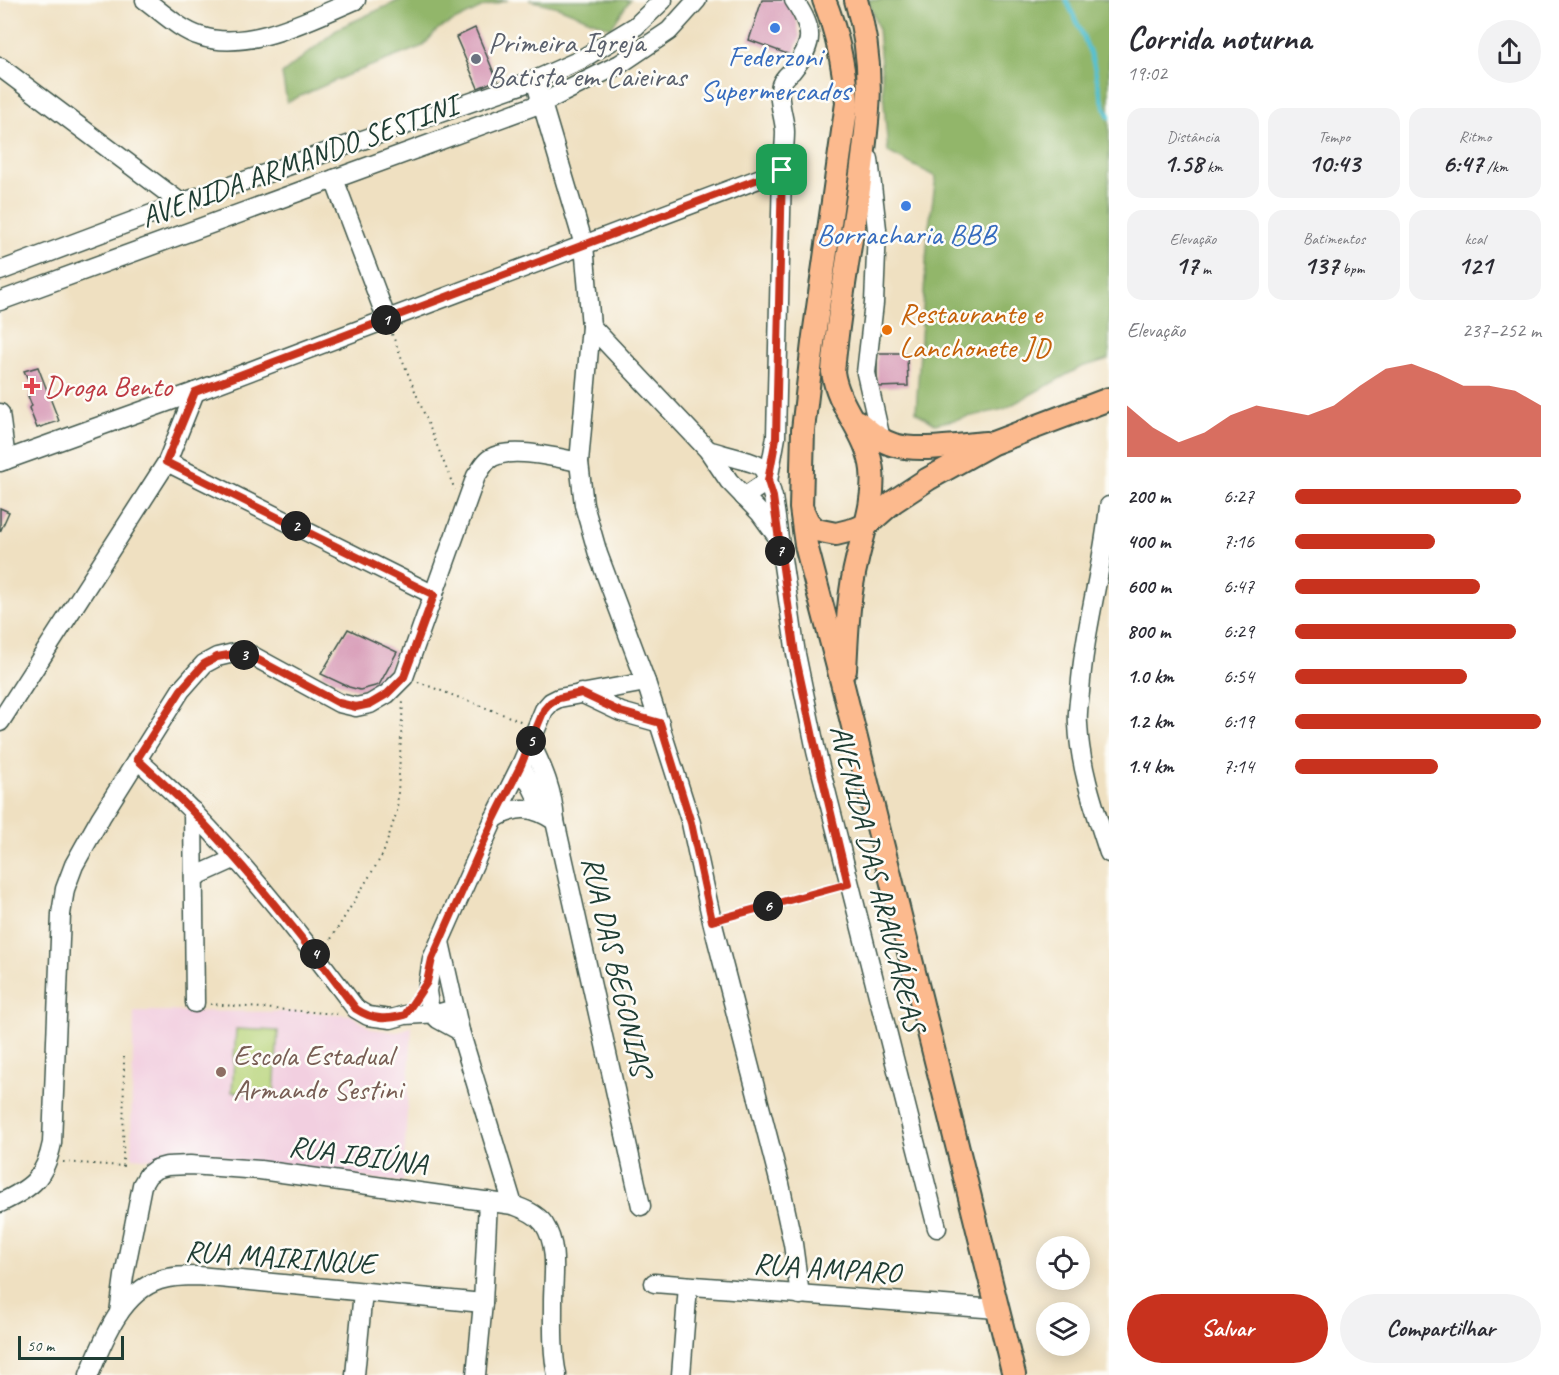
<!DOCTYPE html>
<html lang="pt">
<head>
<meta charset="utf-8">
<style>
	body { margin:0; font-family:Caveat,sans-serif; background:#f2f2f3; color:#2b2b33; height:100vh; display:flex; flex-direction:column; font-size:22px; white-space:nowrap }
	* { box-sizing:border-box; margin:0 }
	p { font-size:20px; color:#7c7c81 }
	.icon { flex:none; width:33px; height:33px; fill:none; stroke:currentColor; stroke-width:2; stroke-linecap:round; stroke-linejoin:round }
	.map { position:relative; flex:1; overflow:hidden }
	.details { display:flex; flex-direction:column; background:#fff; width:450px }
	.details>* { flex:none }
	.controls { position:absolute; left:1036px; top:1236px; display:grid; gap:12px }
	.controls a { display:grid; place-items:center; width:54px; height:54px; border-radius:50%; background:#fff; box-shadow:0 3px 15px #0003; font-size:30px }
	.scale { position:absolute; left:18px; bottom:15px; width:106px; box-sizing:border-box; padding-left:6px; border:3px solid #1f3d34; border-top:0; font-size:16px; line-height:21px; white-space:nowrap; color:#1f3d34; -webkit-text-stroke:4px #fdfcf7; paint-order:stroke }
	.pin { position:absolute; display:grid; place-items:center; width:51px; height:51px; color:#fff; margin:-26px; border-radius:12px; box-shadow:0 3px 9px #0006 }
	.km { position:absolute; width:30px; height:30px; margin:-15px; border-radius:50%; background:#222; color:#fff; font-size:16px; line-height:30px; text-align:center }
	.round { display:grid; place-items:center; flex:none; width:63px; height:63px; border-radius:32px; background:#f2f2f3 }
	.overview { display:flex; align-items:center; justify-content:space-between; height:102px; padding:0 18px }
	h1 { font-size:33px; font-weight:700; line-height:45px }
	.metrics { display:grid; grid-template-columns:repeat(3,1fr); gap:9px; height:102px; padding:6px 18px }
	.metrics div { display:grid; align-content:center; border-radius:15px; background:#f2f2f3; text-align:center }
	.metrics b { font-size:26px; font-weight:700 }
	.metrics small { font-size:16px; font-weight:400 }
	.metrics p { font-size:16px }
	.chart { height:168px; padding:12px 18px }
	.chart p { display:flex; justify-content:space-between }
	.chart svg { width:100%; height:108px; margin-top:6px; fill:#c8321e; opacity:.7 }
	.action { display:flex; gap:12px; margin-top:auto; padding:12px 18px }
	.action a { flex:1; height:69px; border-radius:36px; background:#c8321e; color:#fff; font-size:24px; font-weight:700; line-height:69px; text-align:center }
	.action a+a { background:#f2f2f3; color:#2b2b33 }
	ul { padding:0 18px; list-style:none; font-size:20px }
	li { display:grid; grid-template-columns:96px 72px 1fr; align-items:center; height:45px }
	li i { height:15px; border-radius:8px; background:#c8321e }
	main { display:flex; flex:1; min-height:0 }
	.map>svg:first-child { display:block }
	.built { fill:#f2cfe0 }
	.green { fill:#b8d47a; stroke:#6c8857; stroke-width:1.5 }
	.forest { fill:#92b66a; stroke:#587a4f; stroke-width:1.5 }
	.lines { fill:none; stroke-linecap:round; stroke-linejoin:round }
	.stream { stroke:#56c1d1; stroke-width:4.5 }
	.building { fill:#d38faf }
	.minor-casing { stroke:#3e5549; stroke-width:21 }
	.major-casing { stroke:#3e5549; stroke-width:26 }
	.path { stroke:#3e5549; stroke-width:2; stroke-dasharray:1.5 4.5; stroke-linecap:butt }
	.minor { stroke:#fff; stroke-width:18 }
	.major { stroke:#fcba8e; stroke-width:22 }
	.route-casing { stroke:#fff; stroke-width:12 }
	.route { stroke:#c8321e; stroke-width:8 }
	.shop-dot { fill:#3f7fe0; stroke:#fdfcf7; stroke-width:2 }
	.worship-dot { fill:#6b7280; stroke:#fdfcf7; stroke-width:2 }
	.food-dot { fill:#e8710a; stroke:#fdfcf7; stroke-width:2 }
	.health-dot { fill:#e0444e; stroke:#fdfcf7; stroke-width:2 }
	.education-dot { fill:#8d6e63; stroke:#fdfcf7; stroke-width:2 }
	.labels { text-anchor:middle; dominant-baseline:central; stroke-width:5; stroke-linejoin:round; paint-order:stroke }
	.worship-label { font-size:30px; fill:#5b616d; stroke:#fdfcf7; text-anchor:start }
	.shop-label { font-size:30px; fill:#366cbe; stroke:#fdfcf7 }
	.street-label { font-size:30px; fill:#1f3d34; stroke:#fdfcf7 }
	.food-label { font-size:30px; fill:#c56008; stroke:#fdfcf7; text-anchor:start }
	.health-label { font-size:30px; fill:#be3a42; stroke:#fdfcf7; text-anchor:start }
	.education-label { font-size:30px; fill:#785e54; stroke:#fdfcf7; text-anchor:start }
</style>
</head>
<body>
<main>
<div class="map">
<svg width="1109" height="1375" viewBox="0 0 1109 1375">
	<rect width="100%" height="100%" fill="#fdfcf7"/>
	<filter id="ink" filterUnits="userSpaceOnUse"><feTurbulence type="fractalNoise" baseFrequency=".0167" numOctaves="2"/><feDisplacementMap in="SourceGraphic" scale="12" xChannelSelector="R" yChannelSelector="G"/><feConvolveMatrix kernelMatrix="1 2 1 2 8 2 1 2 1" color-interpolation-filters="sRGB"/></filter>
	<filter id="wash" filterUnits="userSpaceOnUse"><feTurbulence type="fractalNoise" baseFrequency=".008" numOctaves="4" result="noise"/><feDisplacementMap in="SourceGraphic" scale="24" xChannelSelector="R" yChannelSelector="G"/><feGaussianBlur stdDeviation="1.35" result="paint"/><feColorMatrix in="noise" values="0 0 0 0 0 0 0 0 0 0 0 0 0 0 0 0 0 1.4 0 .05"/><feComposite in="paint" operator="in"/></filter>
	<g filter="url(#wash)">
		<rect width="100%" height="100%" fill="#efe0c1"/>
		<polygon class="built" points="134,1011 307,1012 351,1015 372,1029 397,1032 412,1026 403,1182 132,1157 131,1131"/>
		<polygon class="green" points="236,1029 278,1031 274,1095 232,1092"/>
		<g class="forest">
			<polygon points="400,0 508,0 483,7 438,29 423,46 350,74 287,102 282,74 339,28"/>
			<polygon points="529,0 630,0 611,28 558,7"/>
			<polygon points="868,0 1109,0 1109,359 1081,367 1004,409 935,424 916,412 928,233 936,177 888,152 878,28"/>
		</g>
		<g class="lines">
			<path class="stream" d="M1066,0C1076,20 1086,40 1093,62C1098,80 1100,100 1109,117"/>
		</g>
		<g id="blocks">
			<g class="building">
				<polygon points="762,0 786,0 796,18 800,37 793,56 749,40"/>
				<polygon points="475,28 497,80 478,88 456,37"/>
				<polygon points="877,353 907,353 908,386 877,387"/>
				<polygon points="38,367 59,421 37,428 29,408 32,406 28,396 32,394 26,385 30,383 24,371"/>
				<polygon points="0,508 9,512 0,532"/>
				<polygon points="348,629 397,652 379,685 360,690 349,687 321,674"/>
			</g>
		</g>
	</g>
	<g filter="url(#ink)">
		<use href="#blocks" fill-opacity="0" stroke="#3e5549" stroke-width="1.5"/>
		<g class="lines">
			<g class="minor-casing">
				<g id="minor">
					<path d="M145,0C162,12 180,30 200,36C248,53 312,18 356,0"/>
					<polyline points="0,67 181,203"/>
					<polyline points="535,80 584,245 591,326 579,462 584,505 598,554 646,682 691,823 712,921 780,1184 793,1244 800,1295"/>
					<polyline points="869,159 877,229 874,303 866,373 881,439"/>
					<polyline points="334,179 387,320"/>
					<polyline points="0,271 181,203 535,80 580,60 636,26 663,0"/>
					<polyline points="0,301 542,103 620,64 669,31 697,0"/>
					<polyline points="591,326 708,450 729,481 760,513 776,535"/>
					<polyline points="0,413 6,460"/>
					<path d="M708,450C719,454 758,462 763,469C768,477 770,488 773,497L796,654L816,751L937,1228"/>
					<polyline points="0,462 195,392 782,170"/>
					<polyline points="167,462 434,595"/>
					<path d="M744,497L768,481L776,437L782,170C783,157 785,145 785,132C785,119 778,104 780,90C780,82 786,76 792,71C815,43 814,30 794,0"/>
					<path d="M1109,506C1103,568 1084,629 1080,692C1079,702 1077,713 1078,724C1080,769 1095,810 1109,853"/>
					<polyline points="581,693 621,712 660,723"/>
					<polyline points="0,722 167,462 195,392"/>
					<path d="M530,742C543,768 553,791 555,821L641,1206"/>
					<path d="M137,759C156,777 176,794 194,813C253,874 305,941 356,1009L368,1016L391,1019L405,1015L440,1013L455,1009"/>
					<polyline points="521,765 545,814"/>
					<polyline points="193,811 195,1003"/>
					<path d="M494,819C517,805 532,806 555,821"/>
					<polyline points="194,877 236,858"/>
					<polyline points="440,942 460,1031 513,1205"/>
					<polyline points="460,1031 438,1019 432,1013 429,1005 427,991 432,959 494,819 521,765 544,710 551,702 559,698 646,682"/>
					<path d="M0,1203C32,1188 45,1178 52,1143L61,914L65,889L74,865L101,817L181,690L204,664L217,657L234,653L251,655L339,703L356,707L370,704L387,694L404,677L476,476C480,471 483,465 487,461C505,444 557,458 579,462"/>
					<polyline points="654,1283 997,1309"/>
					<path d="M119,1313L124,1276L142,1185L148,1175L156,1169L167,1166L190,1165L260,1170L513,1205C524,1209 537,1214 544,1224C559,1247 553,1276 553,1301C553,1326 552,1351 557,1375"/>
					<path d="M89,1375C103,1341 121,1292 160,1280C172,1276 185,1276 198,1276L483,1303"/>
					<polyline points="355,1375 363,1292"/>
					<polyline points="476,1375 483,1303 488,1201"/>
					<polyline points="681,1375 688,1286"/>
				</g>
			</g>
			<g class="major-casing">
				<g id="major">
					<path d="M824,0C838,34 844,67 847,103L813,343L803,430L801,508L806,545L844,690L1014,1375"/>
					<path d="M858,422C869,431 880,441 894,445C919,452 959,445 986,443"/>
					<polyline points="802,509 808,522 816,530 836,534 856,529 868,524 893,502 928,479 993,443 1109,399"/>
					<path d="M845,670C847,634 848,596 857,560C864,529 875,502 872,470C868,433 838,408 833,372C838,313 849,254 858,195C868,125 877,69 856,0"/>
				</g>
			</g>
			<g class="path">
				<polyline points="392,334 455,490"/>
				<polyline points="418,682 523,722"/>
				<polyline points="726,917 834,888"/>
				<polyline points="328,944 383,854 397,811 403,701"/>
				<polyline points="210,1004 338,1014"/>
				<polyline points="63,1162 123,1166 124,1057"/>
			</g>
			<use href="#minor" class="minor"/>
			<use href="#major" class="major"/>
		</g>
	</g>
	<g class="lines" filter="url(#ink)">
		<g class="route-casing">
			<path id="route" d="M782,170L776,438L768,481L773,497L795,654L816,751L848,884L712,921L691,823L660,723L621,712L581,693L559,698L551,702L544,710L521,765L494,819L432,959L427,982L405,1015C386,1020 373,1020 356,1009C305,941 253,875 194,813C176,794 156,777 137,759L181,690L204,664L217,657L234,654L251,656L339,703L356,707L370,704L387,694L404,677L434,595L166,462L195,392Z"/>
		</g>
		<use href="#route" class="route"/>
	</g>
	<g class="shop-dot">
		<circle cx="775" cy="28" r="6"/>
		<circle cx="906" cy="206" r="6"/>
	</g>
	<circle class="worship-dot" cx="476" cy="59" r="6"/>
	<circle class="food-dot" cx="887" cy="330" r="6"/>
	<path class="health-dot" d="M29 377h6v6h6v6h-6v6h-6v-6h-6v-6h6z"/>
	<circle class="education-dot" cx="221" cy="1072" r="6"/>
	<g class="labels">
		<g class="worship-label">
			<text x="488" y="42">Primeira Igreja<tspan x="488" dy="34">Batista em Caieiras</tspan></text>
		</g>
		<g class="shop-label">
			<text x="775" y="56">Federzoni<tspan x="775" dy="34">Supermercados</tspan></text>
			<text x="906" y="234">Borracharia BBB</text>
		</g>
		<g class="street-label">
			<text transform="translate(299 161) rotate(-20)">AVENIDA ARMANDO SESTINI</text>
			<text transform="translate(878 878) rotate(76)">AVENIDA DAS ARAUCÁREAS</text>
			<text transform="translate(617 966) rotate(77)">RUA DAS BEGONIAS</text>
			<text transform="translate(358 1155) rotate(8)">RUA IBIÚNA</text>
			<text transform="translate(280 1257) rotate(4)">RUA MAIRINQUE</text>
			<text transform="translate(827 1268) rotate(4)">RUA AMPARO</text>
		</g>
		<g class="food-label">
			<text x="899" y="313">Restaurante e<tspan x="899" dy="34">Lanchonete JD</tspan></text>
		</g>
		<g class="health-label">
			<text x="44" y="386">Droga Bento</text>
		</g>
		<g class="education-label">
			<text x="233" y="1055">Escola Estadual<tspan x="233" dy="34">Armando Sestini</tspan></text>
		</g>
	</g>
</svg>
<div class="controls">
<a><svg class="icon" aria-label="locate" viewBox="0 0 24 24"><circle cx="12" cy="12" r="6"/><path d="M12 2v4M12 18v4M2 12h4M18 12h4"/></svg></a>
<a><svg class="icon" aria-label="layers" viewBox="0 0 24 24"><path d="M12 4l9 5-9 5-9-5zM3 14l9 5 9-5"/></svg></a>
</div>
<div class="scale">50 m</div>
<div class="pin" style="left:782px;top:170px;background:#1e9e55"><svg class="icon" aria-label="arrive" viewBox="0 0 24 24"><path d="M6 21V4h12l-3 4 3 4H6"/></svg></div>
<b class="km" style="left:386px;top:320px">1</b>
<b class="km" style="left:296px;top:526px">2</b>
<b class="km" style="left:244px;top:655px">3</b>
<b class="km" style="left:315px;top:954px">4</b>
<b class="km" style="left:531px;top:741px">5</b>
<b class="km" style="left:768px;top:906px">6</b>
<b class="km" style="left:780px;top:551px">7</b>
</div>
<section class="details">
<div class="overview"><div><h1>Corrida noturna</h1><p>19:02</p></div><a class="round"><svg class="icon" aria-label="share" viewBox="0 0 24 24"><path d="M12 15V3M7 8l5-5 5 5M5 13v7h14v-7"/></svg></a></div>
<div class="metrics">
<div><p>Distância</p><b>1.58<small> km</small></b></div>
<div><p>Tempo</p><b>10:43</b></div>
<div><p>Ritmo</p><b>6:47<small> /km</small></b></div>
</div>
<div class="metrics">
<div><p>Elevação</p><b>17<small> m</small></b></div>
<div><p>Batimentos</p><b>137<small> bpm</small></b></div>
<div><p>kcal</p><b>121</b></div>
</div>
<div class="chart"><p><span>Elevação</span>237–252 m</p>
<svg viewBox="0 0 160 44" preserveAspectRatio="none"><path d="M0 44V23L10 32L20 38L30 34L40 27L50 23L60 25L70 27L80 23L90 15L100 8L110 6L120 10L130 15L140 15L150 17L160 23V44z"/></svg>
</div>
<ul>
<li><b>200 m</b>6:27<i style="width:92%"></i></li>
<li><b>400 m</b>7:16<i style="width:57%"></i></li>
<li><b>600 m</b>6:47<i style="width:75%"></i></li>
<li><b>800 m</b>6:29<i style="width:90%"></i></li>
<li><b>1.0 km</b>6:54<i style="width:70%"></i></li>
<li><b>1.2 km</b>6:19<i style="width:100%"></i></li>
<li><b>1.4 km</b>7:14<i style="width:58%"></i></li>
</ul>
<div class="action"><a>Salvar</a><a>Compartilhar</a></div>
</section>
</main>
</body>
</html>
